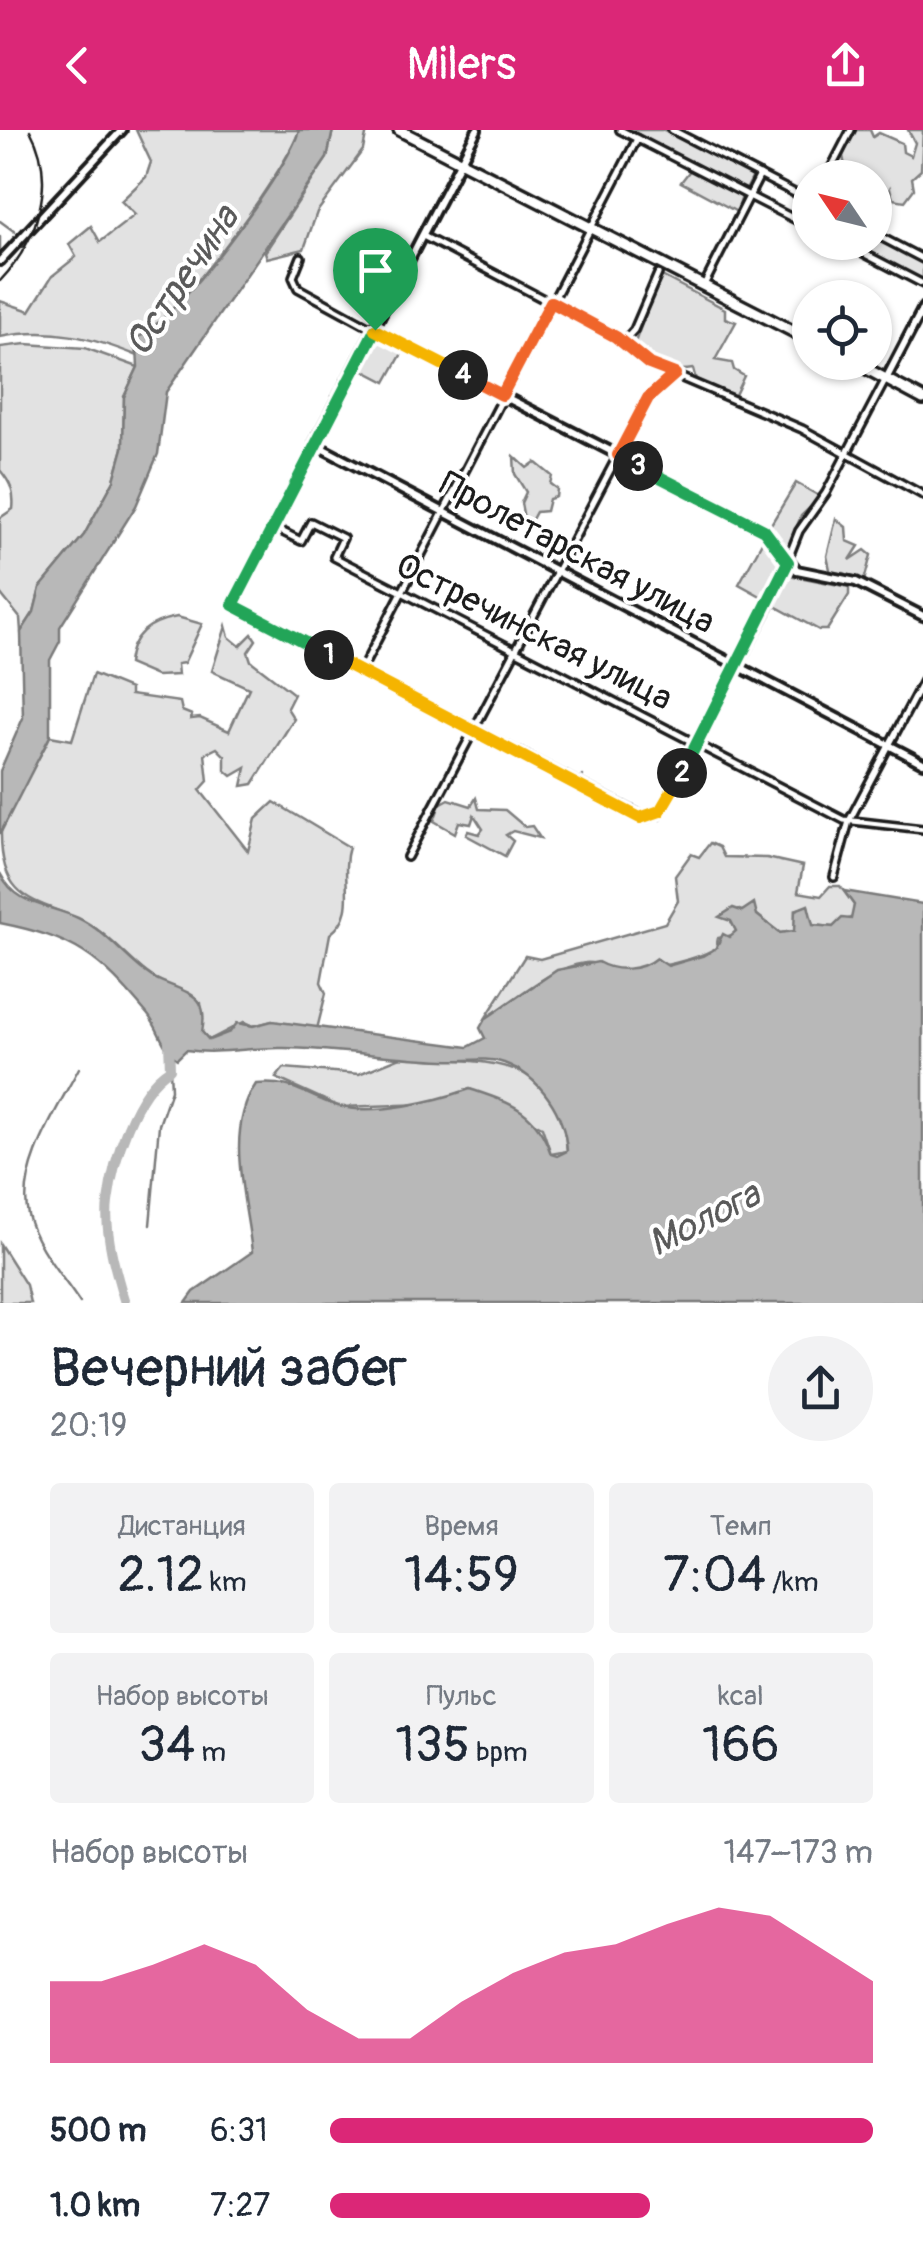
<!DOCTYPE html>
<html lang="ru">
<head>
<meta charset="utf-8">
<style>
	body { margin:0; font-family:Pangolin,sans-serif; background:#f2f2f3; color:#1f2937; height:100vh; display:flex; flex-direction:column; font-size:38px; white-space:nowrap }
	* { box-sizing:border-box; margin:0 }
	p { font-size:32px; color:#747a83 }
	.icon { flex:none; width:55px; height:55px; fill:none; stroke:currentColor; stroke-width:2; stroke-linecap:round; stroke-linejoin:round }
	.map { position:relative; height:1173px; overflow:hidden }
	.drawer { display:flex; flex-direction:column; background:#fff; flex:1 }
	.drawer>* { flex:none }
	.needle { width:65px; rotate:305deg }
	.buttons { position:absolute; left:792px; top:30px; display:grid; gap:20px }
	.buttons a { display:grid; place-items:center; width:100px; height:100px; border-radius:50%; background:#fff; box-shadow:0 2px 8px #0004; font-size:50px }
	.pin { position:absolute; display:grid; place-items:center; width:85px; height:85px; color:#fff; margin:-102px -42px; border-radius:50% 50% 50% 0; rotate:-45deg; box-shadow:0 0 10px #0007 }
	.pin .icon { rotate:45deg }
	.km { position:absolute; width:50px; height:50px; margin:-25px; border-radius:50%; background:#222; color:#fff; font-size:28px; line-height:50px; text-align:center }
	.round { display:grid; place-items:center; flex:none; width:105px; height:105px; border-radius:52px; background:#f2f2f3 }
	.overview { display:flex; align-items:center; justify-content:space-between; height:170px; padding:0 50px }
	h1 { font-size:55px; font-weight:600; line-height:75px }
	.figures { display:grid; grid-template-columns:repeat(3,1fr); gap:15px; height:170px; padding:10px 50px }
	.figures div { display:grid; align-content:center; border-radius:10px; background:#f2f2f3; text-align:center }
	.figures b { font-size:50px; font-weight:600 }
	.figures small { font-size:28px; font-weight:400 }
	.figures p { font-size:28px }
	.chart { height:280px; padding:20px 50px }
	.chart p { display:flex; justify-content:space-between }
	.chart svg { width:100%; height:180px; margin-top:10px; fill:#db2777; opacity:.7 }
	ul { padding:0 50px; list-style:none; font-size:32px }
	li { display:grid; grid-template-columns:160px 120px 1fr; align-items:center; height:75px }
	li i { height:25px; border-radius:12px; background:#db2777 }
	header { display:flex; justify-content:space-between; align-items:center; height:130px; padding:0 50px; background:#db2777; color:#fff; font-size:45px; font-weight:600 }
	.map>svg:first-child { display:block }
	.green { fill:#e2e2e2; stroke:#7f7f7f; stroke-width:2.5 }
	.water { fill:#b8b8b8; stroke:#7a7a7a; stroke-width:2.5 }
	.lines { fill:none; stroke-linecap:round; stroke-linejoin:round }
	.stream { stroke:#7a7a7a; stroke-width:2.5 }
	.river { stroke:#b8b8b8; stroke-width:10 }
	.minor-casing { stroke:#1c1c1c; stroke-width:12 }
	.tertiary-casing { stroke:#1c1c1c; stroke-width:14 }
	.primary-casing { stroke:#1c1c1c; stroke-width:16 }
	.minor { stroke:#fff; stroke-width:5 }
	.tertiary { stroke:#fff; stroke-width:6 }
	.primary { stroke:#fff; stroke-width:9 }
	.rail { stroke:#1c1c1c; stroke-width:2.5 }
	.split-1-casing { stroke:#fff; stroke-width:20 }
	.split-2-casing { stroke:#fff; stroke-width:20 }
	.split-3-casing { stroke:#fff; stroke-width:20 }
	.split-4-casing { stroke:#fff; stroke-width:20 }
	.split-5-casing { stroke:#fff; stroke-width:20 }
	.split-1 { stroke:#22a559; stroke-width:12 }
	.split-2 { stroke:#f5b400; stroke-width:12 }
	.split-3 { stroke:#22a559; stroke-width:12 }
	.split-4 { stroke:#f0652b; stroke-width:12 }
	.split-5 { stroke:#f5b400; stroke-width:12 }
	.labels { text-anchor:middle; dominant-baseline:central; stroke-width:8; stroke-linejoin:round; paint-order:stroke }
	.street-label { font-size:35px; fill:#1c1c1c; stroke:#fff }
	.water-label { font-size:38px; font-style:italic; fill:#5a5a5a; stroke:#fff }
</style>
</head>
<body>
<header><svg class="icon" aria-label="back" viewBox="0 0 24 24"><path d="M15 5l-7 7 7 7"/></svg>Milers<svg class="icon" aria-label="share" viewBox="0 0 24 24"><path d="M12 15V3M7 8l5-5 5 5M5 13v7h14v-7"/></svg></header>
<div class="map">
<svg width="923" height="1173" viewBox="0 0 923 1173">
	<rect width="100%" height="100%" fill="#fff"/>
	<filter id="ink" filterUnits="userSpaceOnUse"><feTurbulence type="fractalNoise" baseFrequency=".01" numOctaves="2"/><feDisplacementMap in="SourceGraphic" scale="20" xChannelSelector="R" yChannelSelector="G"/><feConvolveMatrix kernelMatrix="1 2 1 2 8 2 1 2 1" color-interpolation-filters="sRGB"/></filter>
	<g filter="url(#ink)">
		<g class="green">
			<path d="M136,0H299C288,39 167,204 131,211L138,226C91,207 51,197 0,207V171L30,181L52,146L76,127L69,114L91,96L100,112L135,85L121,71L146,47L151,32Z"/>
			<polygon points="333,0 367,0 363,20 317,82 304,119 267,128 265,122 327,28"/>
			<polygon points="629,0 664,0 753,46 746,60"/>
			<polygon points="855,0 870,0 873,7 879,3 902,13 903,22 911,26 915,13 908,0 923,0 921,40 912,48 914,59 905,71 893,69 890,58 887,64 877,64 875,48 847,47 843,26"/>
			<polygon points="691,39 742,66 737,82 681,52"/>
			<polygon points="875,108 923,132 923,151 848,113 875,112"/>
			<path d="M660,145L725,179V188L736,192L715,230L732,233L734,240L744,246L733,269L696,250L693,239C669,243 650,235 634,215Z"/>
			<polygon points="377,206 405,218 386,252 359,238"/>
			<path d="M26,214L85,218L138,237L124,267L123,318L114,350L84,405L40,458L34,482L21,502L20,488L0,463V388L13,379C15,362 10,352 0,340V217Z"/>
			<polygon points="514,326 527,338 535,332 552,346 550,354 557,359 556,367 549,369 546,381 536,382 530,393 524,389 521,373 526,362 515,344"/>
			<polygon points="796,353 821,367 801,386 788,418 768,399"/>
			<polygon points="836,389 846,397 847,411 859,416 850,430 865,420 871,425 864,451 844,443 831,444 827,426"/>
			<polygon points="766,405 783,429 768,470 739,454"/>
			<polygon points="789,445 849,457 849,465 827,500 819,500 775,476 776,466"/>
			<path d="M177,487L202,494L184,533L177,534L178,545L156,546L128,534C131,504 149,492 177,487Z"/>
			<path d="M226,496L229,507L240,516L252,504L256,510L248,522L251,531L294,564L287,578L294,589L253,654L242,656L246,638L232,646L225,640V626L217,618L205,624L208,651L200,660L248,721L256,689L274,672L349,717C339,748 360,782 330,804L321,852L326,863L317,899L272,891L253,896L244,892L209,910L202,902L201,873C185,860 163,856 147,843C129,829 114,811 95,798C49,768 0,782 1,702C7,668 37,638 50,606L72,610L93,544L130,559V565L180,572L182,581L192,585L191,589L200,588L229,601L249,558L212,541Z"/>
			<polygon points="476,668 479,679 505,680 525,697 532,696 540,708 513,701 506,705 513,711 505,726 466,705 468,701 479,704 483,699 474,685 471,694 459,692 455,703 434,691 440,674 449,669 471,676"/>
			<path d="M710,713L719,717L724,727L767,728L803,736L798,762L821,766L830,756H840L854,775V786L833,797L812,795L808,776L795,780V801L780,803L757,785L743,781L731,791L736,801L733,805L718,808L716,818C694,831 642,842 614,840C603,839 597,831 585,833C550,837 515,870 485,889L525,826L540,829L665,793L678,771L675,746L691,724L699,727Z"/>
			<path d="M403,926C476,934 560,918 567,1021L551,1024L542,997L470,959L428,974L340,977L276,948L284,938L359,944Z"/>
			<polygon points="0,1114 26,1155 30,1173 0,1173"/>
		</g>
		<g class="water">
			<path d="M299,0H333L327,28L166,262L158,324L136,376L60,497V511L50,530V606L0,704V641L23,588L21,502L34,482L40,458L84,405L114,350L123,318L124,267L138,237L137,217L131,210C165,206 290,39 299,0Z"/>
			<path d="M0,743C17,777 48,774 78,788C108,802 126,830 152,847C164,854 194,861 200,873C205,882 204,892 202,902L209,910L230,902L237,893L253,896L272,891L468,917L485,908L480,898L485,889L557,840L598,832C615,842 641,841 656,828L668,836L705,825L716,818L723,804L729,807L736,801L731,791L719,787L733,778L742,781L754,773L757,785L780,803L794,801L795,780L808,775L813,795L833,797L842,788L851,789L854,775L844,761L923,774V1173H186L194,1162L252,1122C246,1068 224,1002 256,954C294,950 304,966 338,976C375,986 435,971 470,959C511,973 536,980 551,1024L557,1026L567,1021C565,984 540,946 504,933C484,926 464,932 444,930C391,928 337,919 284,918C250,917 219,925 186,920L177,929C162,919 160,900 148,885C99,826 75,808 0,793Z"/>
		</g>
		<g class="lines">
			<g class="stream">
				<polyline points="0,91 15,102"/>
				<polyline points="0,107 0,120"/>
				<polyline points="564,439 584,401"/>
				<polyline points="583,646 581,651 610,666"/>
				<polyline points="640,682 654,680 667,660"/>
				<polyline points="660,690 695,626"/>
				<path d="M79,938C58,978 17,1039 28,1085C36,1118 62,1145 80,1173"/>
				<polyline points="150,1095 159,995 171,960 170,939"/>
			</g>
			<path class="river" d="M125,1173C116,1143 104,1103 108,1072C113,1031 134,961 170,939L169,912"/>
			<g class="minor-casing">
				<g id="minor">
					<polyline points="620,0 810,97"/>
					<polyline points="672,0 810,71"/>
					<polyline points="826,48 851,0"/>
					<polyline points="875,104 923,129"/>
					<polyline points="425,107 616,207 649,234 802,299 923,365"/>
					<polyline points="842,112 923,154"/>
					<polyline points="301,127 293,147 298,158 375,200"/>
					<polyline points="704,155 760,45"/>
					<polyline points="623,212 634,200 658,144"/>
					<polyline points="314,314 233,475 647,688 660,681 671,663 769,477 799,401 826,363 886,249"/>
					<polyline points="273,397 301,411 311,392 343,408 334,427 844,690 923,699"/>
					<polyline points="361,541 637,9"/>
					<polyline points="407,727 648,268 675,244"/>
					<polyline points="834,747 849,691 923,551"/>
				</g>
			</g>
			<g class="tertiary-casing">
				<g id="tertiary">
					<polyline points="477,0 314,314 923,633"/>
					<polyline points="0,131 122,0"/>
					<polyline points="375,200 764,400 797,440 856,452 923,486"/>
					<polyline points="886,249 923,178"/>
				</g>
			</g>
			<g class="primary-casing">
				<g id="primary">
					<polyline points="399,0 810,210"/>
					<polyline points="854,232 923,269"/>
				</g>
			</g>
			<use href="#minor" class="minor"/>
			<use href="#tertiary" class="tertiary"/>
			<use href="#primary" class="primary"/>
			<path class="rail" d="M0,151C37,112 58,51 30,0"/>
		</g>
	</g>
	<g class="lines" filter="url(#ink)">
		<g class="split-1-casing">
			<polyline id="split-1" points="329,525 233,475 375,200"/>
		</g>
		<g class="split-2-casing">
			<polyline id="split-2" points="329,525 640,688 660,681 682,643"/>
		</g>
		<g class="split-3-casing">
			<polyline id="split-3" points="638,336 764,400 788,432 682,643"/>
		</g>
		<g class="split-4-casing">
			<polyline id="split-4" points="463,245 502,265 551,172 616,207 649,234 675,244 648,268 618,325 638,336"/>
		</g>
		<g class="split-5-casing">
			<polyline id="split-5" points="375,200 463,245"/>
		</g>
		<use href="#split-1" class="split-1"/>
		<use href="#split-2" class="split-2"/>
		<use href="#split-3" class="split-3"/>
		<use href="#split-4" class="split-4"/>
		<use href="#split-5" class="split-5"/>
	</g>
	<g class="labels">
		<g class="street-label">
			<text transform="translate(577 423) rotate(28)">Пролетарская улица</text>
			<text transform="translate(534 502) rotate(27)">Остречинская улица</text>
		</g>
		<g class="water-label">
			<text transform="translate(182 151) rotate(-56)">Остречина</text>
			<text transform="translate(704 1089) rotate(-27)">Молога</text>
		</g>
	</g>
</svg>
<div class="buttons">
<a><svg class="needle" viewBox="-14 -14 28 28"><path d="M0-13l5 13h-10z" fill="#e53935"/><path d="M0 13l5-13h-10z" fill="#747a83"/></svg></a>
<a><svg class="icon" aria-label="locate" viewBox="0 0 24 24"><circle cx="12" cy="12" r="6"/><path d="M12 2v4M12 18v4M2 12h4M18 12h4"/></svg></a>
</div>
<div class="pin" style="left:375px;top:200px;background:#1e9e55"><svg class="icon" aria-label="arrive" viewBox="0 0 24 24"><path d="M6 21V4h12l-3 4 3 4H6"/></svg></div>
<b class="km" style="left:329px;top:525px">1</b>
<b class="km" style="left:682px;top:643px">2</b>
<b class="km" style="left:638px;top:336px">3</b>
<b class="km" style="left:463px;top:245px">4</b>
</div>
<section class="drawer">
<div class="overview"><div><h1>Вечерний забег</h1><p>20:19</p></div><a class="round"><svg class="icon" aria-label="share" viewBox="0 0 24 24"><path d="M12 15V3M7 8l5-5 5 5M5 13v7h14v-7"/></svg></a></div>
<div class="figures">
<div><p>Дистанция</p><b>2.12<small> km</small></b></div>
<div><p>Время</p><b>14:59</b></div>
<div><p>Темп</p><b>7:04<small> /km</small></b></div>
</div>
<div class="figures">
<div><p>Набор высоты</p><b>34<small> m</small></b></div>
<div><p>Пульс</p><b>135<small> bpm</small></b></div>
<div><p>kcal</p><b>166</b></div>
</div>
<div class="chart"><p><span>Набор высоты</span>147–173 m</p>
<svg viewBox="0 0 160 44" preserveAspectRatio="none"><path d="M0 44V24L10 24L20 20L30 15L40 20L50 31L60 38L70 38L80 29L90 22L100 17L110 15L120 10L130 6L140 8L150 16L160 24V44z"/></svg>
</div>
<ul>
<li><b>500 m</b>6:31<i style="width:100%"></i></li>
<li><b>1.0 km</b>7:27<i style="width:59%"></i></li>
</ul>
</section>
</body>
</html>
